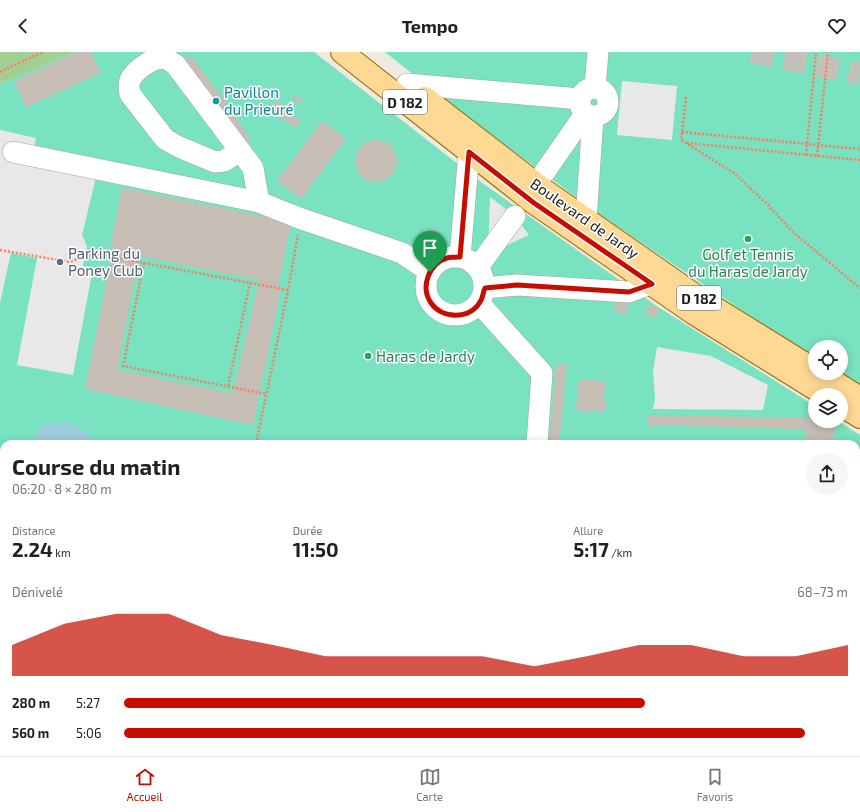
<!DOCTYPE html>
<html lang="fr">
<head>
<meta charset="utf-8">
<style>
	body { margin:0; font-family:"Exo 2",sans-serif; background:#f6f6f6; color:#202124; height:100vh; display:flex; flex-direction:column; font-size:15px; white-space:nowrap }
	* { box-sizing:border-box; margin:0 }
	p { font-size:13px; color:#757577 }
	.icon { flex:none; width:22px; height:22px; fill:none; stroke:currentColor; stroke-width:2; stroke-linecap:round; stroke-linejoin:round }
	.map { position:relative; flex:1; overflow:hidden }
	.sheet { position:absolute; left:0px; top:388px; width:860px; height:316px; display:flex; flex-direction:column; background:#fff; border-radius:12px 12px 0 0; box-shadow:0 2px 10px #0003 }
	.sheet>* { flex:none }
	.buttons { position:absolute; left:808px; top:288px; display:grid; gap:8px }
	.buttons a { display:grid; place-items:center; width:40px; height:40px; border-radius:50%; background:#fff; box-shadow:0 2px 10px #0003; font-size:20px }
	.pin { position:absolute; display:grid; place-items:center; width:34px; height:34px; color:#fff; margin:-41px -17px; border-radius:50% 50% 50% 0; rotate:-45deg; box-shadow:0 0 4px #0007 }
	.pin .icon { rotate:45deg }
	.round { display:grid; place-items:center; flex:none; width:42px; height:42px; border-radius:21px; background:#f6f6f6 }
	.overview { display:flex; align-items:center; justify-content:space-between; height:68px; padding:0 12px }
	h1 { font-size:22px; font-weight:700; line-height:30px }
	.figures { display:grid; grid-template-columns:repeat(3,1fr); gap:6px; height:68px; padding:4px 12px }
	.figures div { display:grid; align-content:center }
	.figures b { font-size:20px; font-weight:700 }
	.figures small { font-size:11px; font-weight:400 }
	.figures p { font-size:11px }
	.chart { height:112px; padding:8px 12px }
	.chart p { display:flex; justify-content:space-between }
	.chart svg { width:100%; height:72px; margin-top:4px; fill:#c70d00; opacity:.7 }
	ul { padding:0 12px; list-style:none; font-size:13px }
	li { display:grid; grid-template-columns:64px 48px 1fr; align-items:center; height:30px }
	li i { height:10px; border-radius:5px; background:#c70d00 }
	header { display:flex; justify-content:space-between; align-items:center; height:52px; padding:0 12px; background:#fff; font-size:18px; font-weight:700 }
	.tab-bar { display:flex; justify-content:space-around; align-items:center; height:56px; border-top:1px solid #e0e0e0; background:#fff; font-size:11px; color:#757577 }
	.tab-bar a { display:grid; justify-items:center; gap:2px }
	.tab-bar .current { color:#c70d00 }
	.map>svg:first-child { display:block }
	.forest { fill:#a1d093 }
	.pitch { fill:#79e2c0; fill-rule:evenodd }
	.parking { fill:#e8e8e8 }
	.water { fill:#9eccdf }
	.building { fill:#c6bdb4; fill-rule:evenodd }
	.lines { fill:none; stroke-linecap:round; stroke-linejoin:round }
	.highway-tunnel { stroke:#c4c1b9; stroke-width:22; stroke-dasharray:22 11; stroke-linecap:butt }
	.minor-casing { stroke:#a3a3a3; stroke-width:22 }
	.major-casing { stroke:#936c00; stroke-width:24 }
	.path { stroke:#ff7b60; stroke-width:2.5; stroke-dasharray:2 2; stroke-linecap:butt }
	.minor { stroke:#fff; stroke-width:21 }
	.major { stroke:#ffd894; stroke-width:22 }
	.route-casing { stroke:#fff; stroke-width:8 }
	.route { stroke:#c70d00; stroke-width:5 }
	.culture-dot { fill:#0f9aa8; stroke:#fff; stroke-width:1.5 }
	.leisure-dot { fill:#2e9e5b; stroke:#fff; stroke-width:1.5 }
	.service-dot { fill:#5c6f8a; stroke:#fff; stroke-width:1.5 }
	.labels { text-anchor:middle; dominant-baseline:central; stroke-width:3; stroke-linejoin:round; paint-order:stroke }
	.shield { fill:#fff; stroke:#606060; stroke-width:1 }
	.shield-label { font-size:14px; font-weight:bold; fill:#1c1c1c }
	.culture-label { font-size:15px; fill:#0d838f; stroke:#fff; text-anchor:start }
	.street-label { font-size:15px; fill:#1c1c1c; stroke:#fff }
	.service-label { font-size:15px; fill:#4e5e75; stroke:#fff; text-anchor:start }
	.leisure-label { font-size:15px; fill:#27864d; stroke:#fff }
</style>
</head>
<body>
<header><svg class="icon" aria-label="back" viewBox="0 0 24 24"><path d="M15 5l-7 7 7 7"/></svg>Tempo<svg class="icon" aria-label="heart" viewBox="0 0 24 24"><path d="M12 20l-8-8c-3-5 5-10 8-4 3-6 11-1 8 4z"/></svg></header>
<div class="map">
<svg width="860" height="704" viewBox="0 0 860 704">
	<rect width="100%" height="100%" fill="#eeeae0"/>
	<polygon class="forest" points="0,0 75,0 0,32"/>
	<g class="pitch">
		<path d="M75,0H314L481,130L581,201L658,255L815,354V369H838L860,383V704H0V32ZM4,392H856V700H4Z"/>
		<polygon points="385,0 860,0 860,333 841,321 841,295 815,295 815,305 783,286 599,162 468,66"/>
	</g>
	<g class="parking">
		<polygon points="622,29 677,34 672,88 617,83"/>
		<polygon points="0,78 36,86 33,102 99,113 82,183 87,194 83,214 93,216 73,323 17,313 37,206 11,201 0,251"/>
		<polygon points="490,145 515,164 529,183 488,202"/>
		<polygon points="657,295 711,304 768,333 763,358 653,357 655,347 653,319"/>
	</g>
	<path class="water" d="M64,370C77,374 88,378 93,392H33C39,371 44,372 64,370Z"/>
	<g class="building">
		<polygon points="77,0 91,0 101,21 26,55 14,29"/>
		<polygon points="191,3 217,39 218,39 227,51 226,52 251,87 242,94 182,10"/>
		<polygon points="294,43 302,47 300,52 291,47"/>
		<polygon points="277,48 290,59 292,57 294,59 292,61 301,69 295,76 286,68 284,69 279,65 280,63 271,55"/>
		<polygon points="322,69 346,87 301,147 277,129"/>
		<circle cx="376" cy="109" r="21"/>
		<path d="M122,136L291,170L278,236H281L253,373L85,337L113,195L110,194ZM139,204L259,228L233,341L117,318Z"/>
		<polygon points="432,176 442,182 438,189 449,196 444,204 422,190"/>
		<polygon points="615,246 629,246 627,262 617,261 617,259 614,258"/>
		<polygon points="647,253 658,255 657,265 646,264"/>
		<polygon points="557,311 567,311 559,392 549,392"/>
		<polygon points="579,327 605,329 604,347 606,347 605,360 591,358 591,360 576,358"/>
		<polygon points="648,363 815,366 815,369 835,369 834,392 824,392 824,389 806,388 806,377 648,373"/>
	</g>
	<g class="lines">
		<polyline class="highway-tunnel" points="752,0 860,22"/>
		<g class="minor-casing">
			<g id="minor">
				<polyline points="407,32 580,47"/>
				<circle cx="594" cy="50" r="14"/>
				<polyline points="595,36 598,0"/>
				<path d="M240,99L224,109L215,110L177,94L165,87L130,42C129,37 128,31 131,26C137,17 155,3 166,7C169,8 172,11 175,12L253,116L259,150"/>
				<polyline points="13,100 259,150 299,166 402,201 430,220"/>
				<polyline points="544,121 585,62"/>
				<polyline points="586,168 593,65"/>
				<circle cx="455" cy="234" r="29"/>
				<polyline points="460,205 469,100"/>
				<polyline points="478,215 515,164"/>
				<polyline points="485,236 517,233 629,240 651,232"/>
				<polyline points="479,251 542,321 537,392"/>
				<polyline points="856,555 860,555"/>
			</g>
		</g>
		<g class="major-casing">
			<g id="major">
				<polyline points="342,0 534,151 693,261 825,343"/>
				<polyline points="425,46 544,138 702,248 815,318"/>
				<polyline points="820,321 860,346"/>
				<polyline points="841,353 860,365"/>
			</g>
		</g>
		<g class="path">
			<polyline points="0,20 43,0"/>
			<polyline points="686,45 681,88 734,121 769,154 794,181 860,236"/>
			<polyline points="682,80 860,97"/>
			<polyline points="687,91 860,108"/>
			<polyline points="806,103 816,0"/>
			<polyline points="817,104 828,0"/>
			<polyline points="0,198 70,210 91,201 288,238"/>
			<polyline points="144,211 123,314 266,342"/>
			<polyline points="228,334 250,231"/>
			<polyline points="256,392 288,238 298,183"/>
			<polyline points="0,536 4,536"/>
			<polyline points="588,704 588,700"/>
		</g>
		<use href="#minor" class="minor"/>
		<use href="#major" class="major"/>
	</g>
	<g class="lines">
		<g class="route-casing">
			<path id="route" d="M469,100L534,151L652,232L629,240L517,233L485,236C483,240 483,246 480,250C469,268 442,267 431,251C420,235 429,211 447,206C451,205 456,205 460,205Z"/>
		</g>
		<use href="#route" class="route"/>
	</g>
	<circle class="culture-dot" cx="216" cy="49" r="4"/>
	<g class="leisure-dot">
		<circle cx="748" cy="187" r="4"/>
		<circle cx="368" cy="304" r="4"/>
	</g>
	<circle class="service-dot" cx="60" cy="210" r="4"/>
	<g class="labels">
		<g class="shield">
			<rect x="383" y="38" width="44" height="24" rx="3"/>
			<rect x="677" y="234" width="44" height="24" rx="3"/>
		</g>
		<g class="shield-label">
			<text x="405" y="50">D 182</text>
			<text x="699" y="246">D 182</text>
		</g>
		<g class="culture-label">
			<text x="224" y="40">Pavillon<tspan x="224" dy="17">du Prieuré</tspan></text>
		</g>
		<g class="street-label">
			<text transform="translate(585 166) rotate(35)">Boulevard de Jardy</text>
		</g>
		<g class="service-label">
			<text x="68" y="201">Parking du<tspan x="68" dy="17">Poney Club</tspan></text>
		</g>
		<g class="leisure-label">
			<text x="748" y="202">Golf et Tennis<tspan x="748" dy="17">du Haras de Jardy</tspan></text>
			<text x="376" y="304" text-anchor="start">Haras de Jardy</text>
		</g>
	</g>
</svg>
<div class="buttons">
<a><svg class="icon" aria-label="locate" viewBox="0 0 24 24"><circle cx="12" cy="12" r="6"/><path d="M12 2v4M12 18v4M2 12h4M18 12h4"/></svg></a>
<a><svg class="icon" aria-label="layers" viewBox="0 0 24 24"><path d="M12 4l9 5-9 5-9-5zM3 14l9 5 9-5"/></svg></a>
</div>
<div class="pin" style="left:430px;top:220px;background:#1e9e55"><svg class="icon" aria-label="arrive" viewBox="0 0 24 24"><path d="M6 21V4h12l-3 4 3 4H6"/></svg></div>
<section class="sheet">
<div class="overview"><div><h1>Course du matin</h1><p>06:20 · 8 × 280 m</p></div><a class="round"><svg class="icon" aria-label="share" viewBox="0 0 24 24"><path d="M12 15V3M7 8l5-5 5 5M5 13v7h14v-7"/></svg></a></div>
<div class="figures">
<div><p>Distance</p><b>2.24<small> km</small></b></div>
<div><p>Durée</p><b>11:50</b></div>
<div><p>Allure</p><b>5:17<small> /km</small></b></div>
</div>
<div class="chart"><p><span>Dénivelé</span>68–73 m</p>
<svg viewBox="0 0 160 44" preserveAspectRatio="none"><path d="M0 44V25L10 12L20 6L30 6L40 19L50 25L60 32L70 32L80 32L90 32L100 38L110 32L120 25L130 25L140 32L150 32L160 25V44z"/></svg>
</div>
<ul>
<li><b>280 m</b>5:27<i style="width:72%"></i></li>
<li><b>560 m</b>5:06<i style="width:94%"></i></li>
</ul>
</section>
</div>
<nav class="tab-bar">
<a class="current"><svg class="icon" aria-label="home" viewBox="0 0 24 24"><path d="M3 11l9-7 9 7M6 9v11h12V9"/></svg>Accueil</a>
<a><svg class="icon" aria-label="map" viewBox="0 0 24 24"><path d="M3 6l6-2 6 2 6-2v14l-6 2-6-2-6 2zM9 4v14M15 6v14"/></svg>Carte</a>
<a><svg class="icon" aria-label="saved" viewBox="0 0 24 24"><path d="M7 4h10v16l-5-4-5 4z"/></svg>Favoris</a>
</nav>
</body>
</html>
